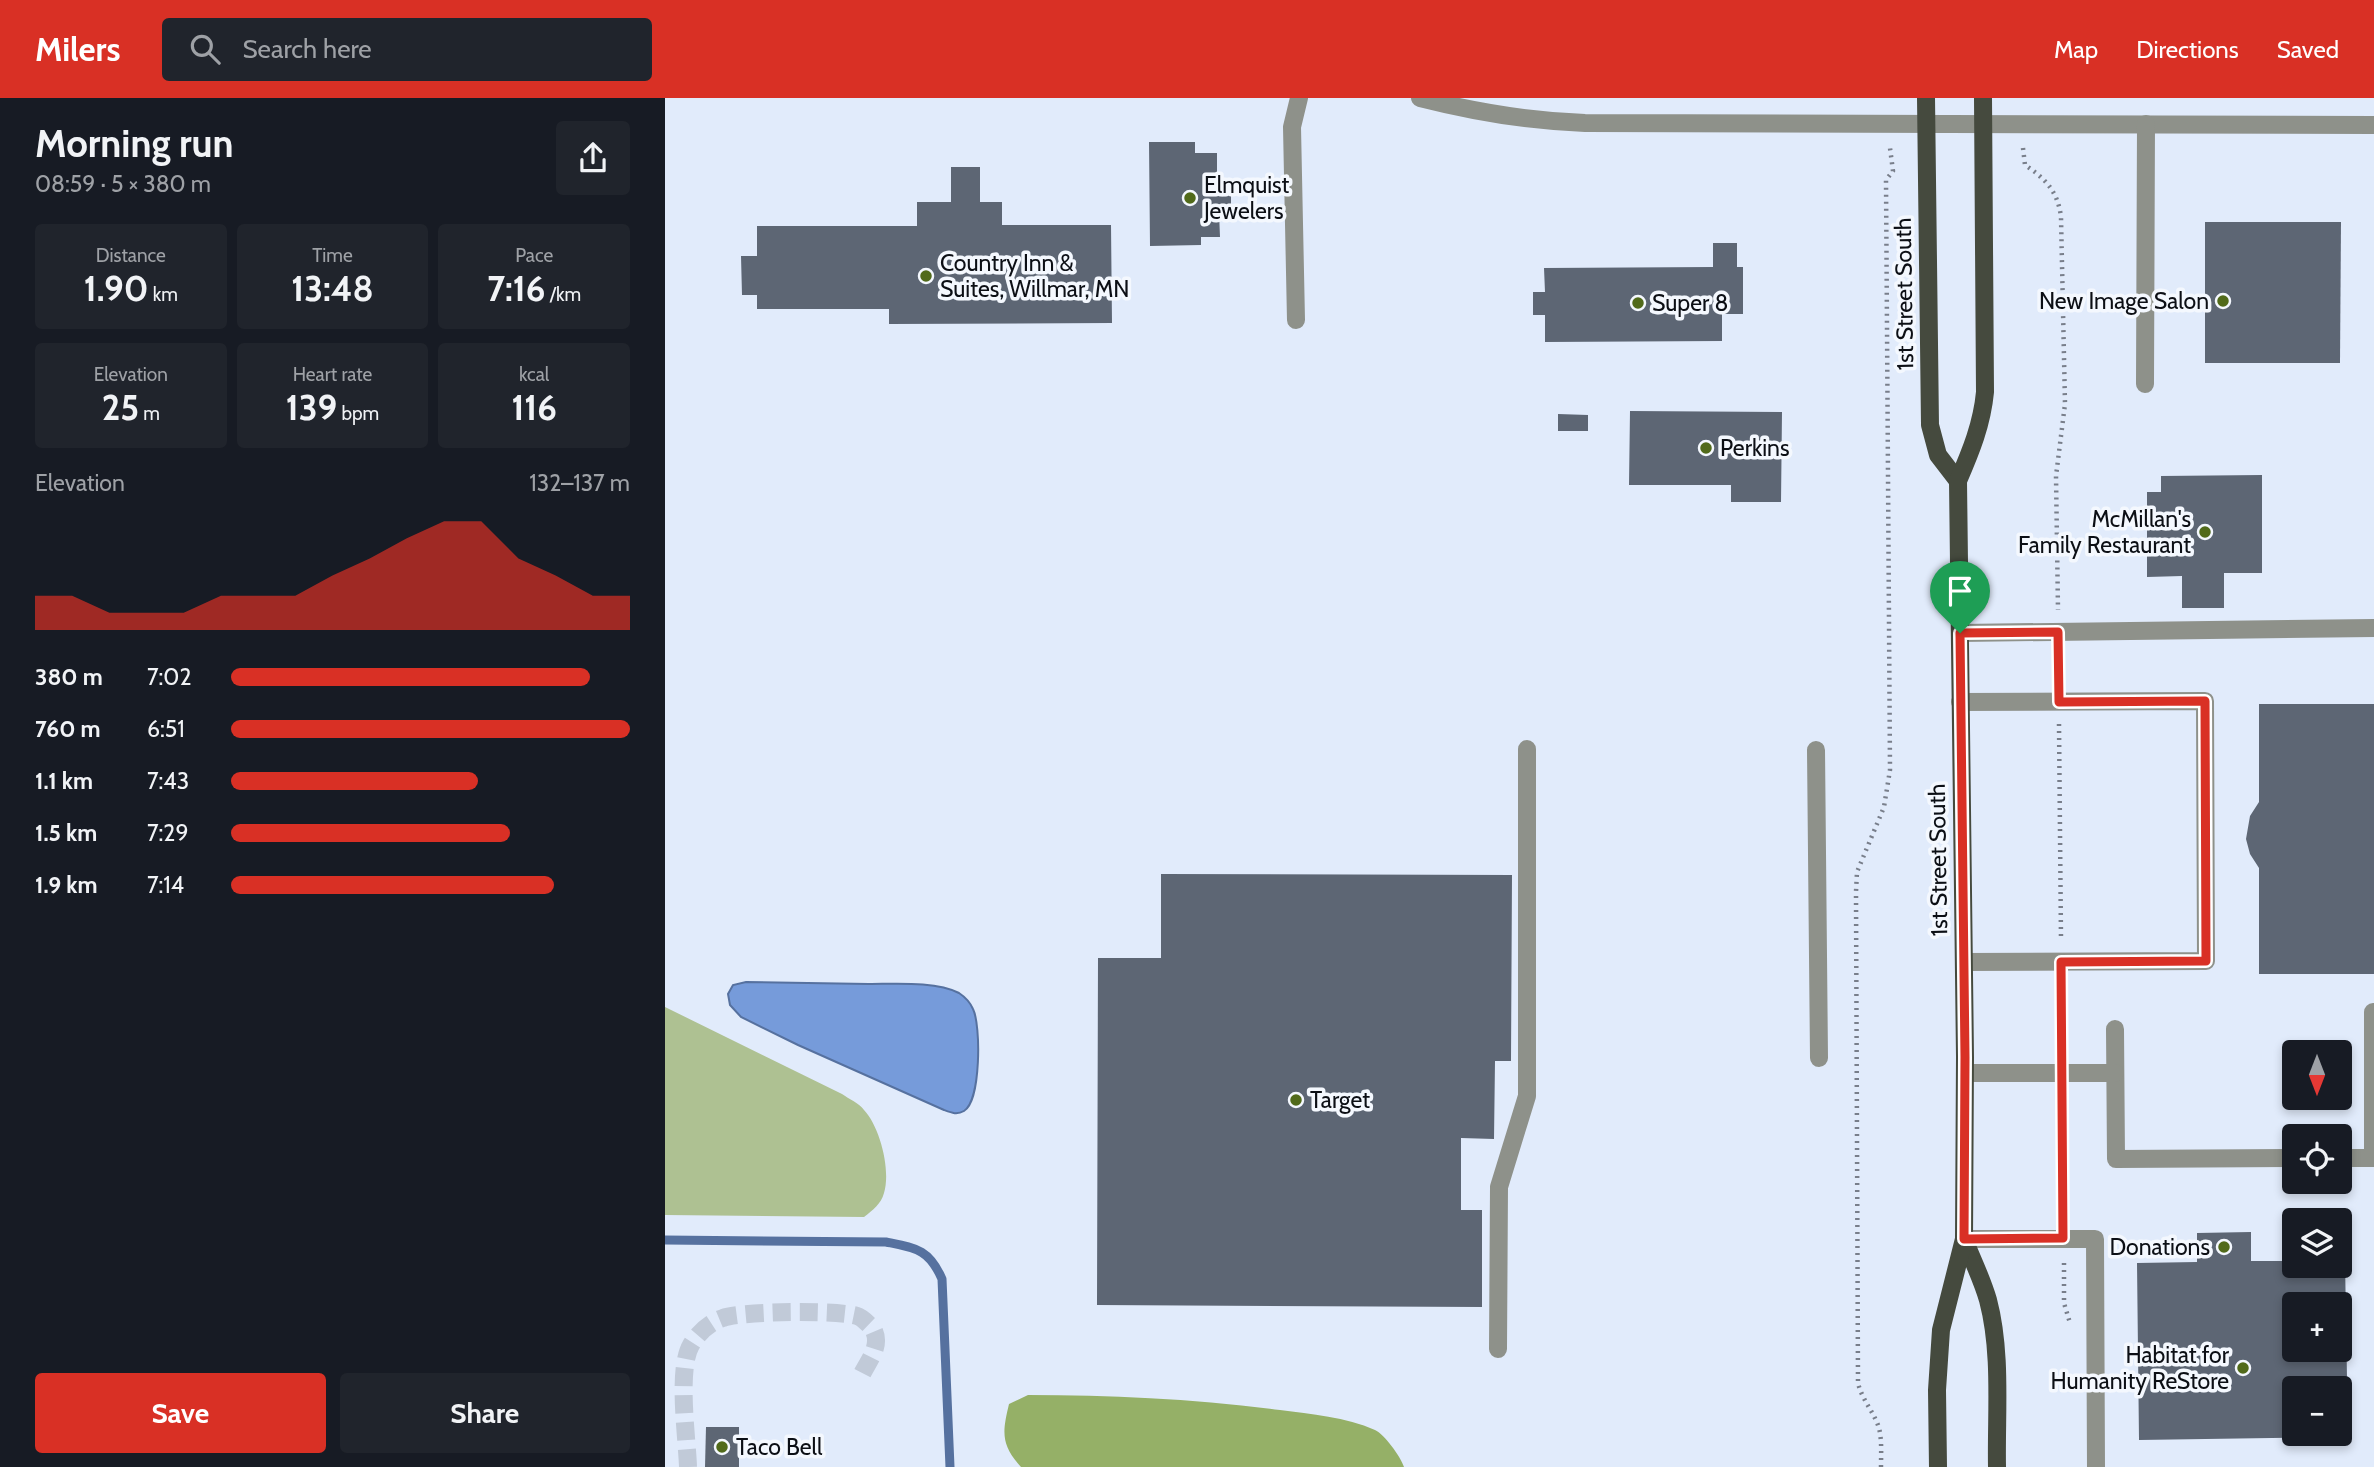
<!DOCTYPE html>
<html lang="en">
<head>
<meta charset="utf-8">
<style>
	body { margin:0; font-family:Cabin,sans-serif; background:#20242c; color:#f1f3f6; height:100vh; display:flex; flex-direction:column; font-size:26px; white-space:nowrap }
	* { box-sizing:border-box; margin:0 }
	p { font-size:23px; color:#9ea1a6 }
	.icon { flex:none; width:38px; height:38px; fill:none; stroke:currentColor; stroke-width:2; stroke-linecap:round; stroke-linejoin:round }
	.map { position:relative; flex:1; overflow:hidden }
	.sheet { display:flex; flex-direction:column; background:#171b24; width:665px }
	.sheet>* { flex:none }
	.needle { width:46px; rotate:180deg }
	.fabs { position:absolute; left:1617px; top:942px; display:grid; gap:14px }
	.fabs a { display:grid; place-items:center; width:70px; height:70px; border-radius:7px; background:#171b24; box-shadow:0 4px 10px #0003; font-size:35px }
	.pin { position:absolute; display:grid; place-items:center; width:60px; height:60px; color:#fff; margin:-72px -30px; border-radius:50% 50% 50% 0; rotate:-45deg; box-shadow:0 0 7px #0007 }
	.pin .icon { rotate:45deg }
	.round { display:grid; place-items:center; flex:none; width:74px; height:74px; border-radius:7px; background:#20242c }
	.summary { display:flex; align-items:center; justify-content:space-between; height:119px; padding:0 35px }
	h1 { font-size:38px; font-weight:800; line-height:52px }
	.metrics { display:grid; grid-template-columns:repeat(3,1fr); gap:10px; height:119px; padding:7px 35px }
	.metrics div { display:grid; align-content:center; border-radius:7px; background:#20242c; text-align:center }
	.metrics b { font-size:35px; font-weight:800 }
	.metrics small { font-size:19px; font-weight:400 }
	.metrics p { font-size:19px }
	.chart { height:196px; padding:14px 35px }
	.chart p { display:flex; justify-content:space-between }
	.chart svg { width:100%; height:126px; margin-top:7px; fill:#d93025; opacity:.7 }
	.primary-button { display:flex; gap:14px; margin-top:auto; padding:14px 35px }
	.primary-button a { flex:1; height:80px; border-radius:7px; background:#d93025; color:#fff; font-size:28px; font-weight:800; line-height:80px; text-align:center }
	.primary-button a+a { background:#20242c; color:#f1f3f6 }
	ul { padding:0 35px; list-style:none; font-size:23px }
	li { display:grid; grid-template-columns:112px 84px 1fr; align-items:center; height:52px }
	li i { height:18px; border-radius:9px; background:#d93025 }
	header { display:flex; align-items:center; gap:42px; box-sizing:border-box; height:98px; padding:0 35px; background:#d93025; color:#fff }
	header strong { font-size:33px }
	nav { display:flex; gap:38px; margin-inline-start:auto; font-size:24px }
	.search { width:490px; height:63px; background:#20242c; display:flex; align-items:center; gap:18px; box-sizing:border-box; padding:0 24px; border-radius:7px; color:#9ea1a6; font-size:26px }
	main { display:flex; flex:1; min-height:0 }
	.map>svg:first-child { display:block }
	.green { fill:#aec192 }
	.forest { fill:#95b067 }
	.water { fill:#769bda; stroke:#56719f; stroke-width:2 }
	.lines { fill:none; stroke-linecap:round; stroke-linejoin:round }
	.stream { stroke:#56719f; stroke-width:9 }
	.building { fill:#5d6674; fill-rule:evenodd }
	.minor-tunnel { stroke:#c1cad8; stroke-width:18; stroke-dasharray:18 9; stroke-linecap:butt }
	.path { stroke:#787e8a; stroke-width:4.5; stroke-dasharray:2 5; stroke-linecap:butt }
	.minor { stroke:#8e918a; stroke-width:18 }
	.major { stroke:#454a3e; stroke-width:18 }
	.route-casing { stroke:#fff; stroke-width:14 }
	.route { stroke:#d93025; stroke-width:9 }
	.poi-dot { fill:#516a1a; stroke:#f4f8fe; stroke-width:2.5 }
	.labels { text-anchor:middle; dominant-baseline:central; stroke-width:7; stroke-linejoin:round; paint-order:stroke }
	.poi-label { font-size:23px; fill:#0c0f15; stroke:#f4f8fe; text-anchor:start }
	.street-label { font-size:23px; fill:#0c0f15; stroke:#f4f8fe }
</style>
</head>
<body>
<header>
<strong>Milers</strong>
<div class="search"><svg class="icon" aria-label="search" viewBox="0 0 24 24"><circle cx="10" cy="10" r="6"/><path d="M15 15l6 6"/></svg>Search here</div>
<nav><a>Map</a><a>Directions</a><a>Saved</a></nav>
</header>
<main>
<section class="sheet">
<div class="summary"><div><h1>Morning run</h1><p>08:59 · 5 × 380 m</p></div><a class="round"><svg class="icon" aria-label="share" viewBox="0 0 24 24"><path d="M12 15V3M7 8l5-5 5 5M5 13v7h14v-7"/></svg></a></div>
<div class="metrics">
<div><p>Distance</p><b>1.90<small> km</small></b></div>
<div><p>Time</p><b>13:48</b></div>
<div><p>Pace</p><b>7:16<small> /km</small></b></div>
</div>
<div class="metrics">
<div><p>Elevation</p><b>25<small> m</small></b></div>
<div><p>Heart rate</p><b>139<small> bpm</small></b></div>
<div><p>kcal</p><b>116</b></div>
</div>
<div class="chart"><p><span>Elevation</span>132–137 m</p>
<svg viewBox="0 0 160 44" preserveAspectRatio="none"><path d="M0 44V32L10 32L20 38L30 38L40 38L50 32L60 32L70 32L80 25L90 19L100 12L110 6L120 6L130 19L140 25L150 32L160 32V44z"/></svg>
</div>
<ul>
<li><b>380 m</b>7:02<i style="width:90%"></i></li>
<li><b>760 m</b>6:51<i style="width:100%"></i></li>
<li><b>1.1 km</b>7:43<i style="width:62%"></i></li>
<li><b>1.5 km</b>7:29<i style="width:70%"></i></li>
<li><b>1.9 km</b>7:14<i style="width:81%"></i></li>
</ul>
<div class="primary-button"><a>Save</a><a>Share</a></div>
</section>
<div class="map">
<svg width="1709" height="1369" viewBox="0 0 1709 1369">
	<rect width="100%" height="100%" fill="#e1ebfb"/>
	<path class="green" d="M0,909L177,996C184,1001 194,1005 199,1012C215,1029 226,1072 219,1095C216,1106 208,1112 199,1119L0,1117Z"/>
	<path class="forest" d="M363,1297C447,1297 531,1301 615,1312C646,1316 681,1319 710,1332C719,1336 736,1359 739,1369H356C336,1347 337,1335 344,1306Z"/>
	<path class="water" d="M81,884C122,885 163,885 204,886C230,886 271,883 294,895C300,899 305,904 308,911C316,927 316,1003 299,1013C292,1017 287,1015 279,1012L133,947L76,919L65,907L63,896L68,887Z"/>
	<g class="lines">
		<path class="stream" d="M0,1142L221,1144C251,1150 264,1151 277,1181L285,1369"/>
	</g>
	<g class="building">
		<polygon points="484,44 530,44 530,55 552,55 552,86 566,86 566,114 554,114 555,139 536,139 536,147 485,148"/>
		<polygon points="286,69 315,69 315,104 337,104 337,127 446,127 447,225 224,226 224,211 92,211 92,197 77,197 76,158 92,158 92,128 252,128 252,104 286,104"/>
		<polygon points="1540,124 1676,124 1675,265 1540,265"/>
		<polygon points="1048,145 1072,145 1072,169 1078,169 1078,216 1057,216 1057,243 880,244 880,217 868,217 868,194 880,194 879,170 1048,169"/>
		<polygon points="965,313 1117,314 1116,404 1066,404 1066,387 964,387"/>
		<polygon points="893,316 923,317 923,333 893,333"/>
		<polygon points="1597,377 1597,475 1559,475 1559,510 1517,510 1517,478 1482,479 1482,394 1496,394 1496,378"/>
		<polygon points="1594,606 1709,606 1709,876 1594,876 1594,770 1585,756 1581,741 1585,718 1594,704"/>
		<polygon points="496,776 847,777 846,963 830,963 829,1041 796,1040 796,1112 817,1112 817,1209 432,1207 433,860 496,860"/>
		<path d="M1586,1134V1163H1629V1167H1675V1162H1680L1683,1339L1474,1342L1472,1165L1532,1164V1135ZM1629,1206H1675V1251H1629ZM1629,1290H1675V1335H1629Z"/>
		<polygon points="41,1329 74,1329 74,1369 40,1369"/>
	</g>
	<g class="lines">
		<path class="minor-tunnel" d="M23,1369C22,1339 12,1271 26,1247C33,1235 45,1224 58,1220C77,1213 173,1212 192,1218C196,1219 205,1227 208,1231C217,1247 204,1262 197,1276"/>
		<g class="path">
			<path d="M1358,50L1360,67C1381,81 1393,94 1396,119L1400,306L1391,378L1393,512"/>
			<polyline points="1393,556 1394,582"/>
			<polyline points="1394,626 1396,841"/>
			<polyline points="1396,885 1397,953"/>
			<polyline points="1397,997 1398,1117"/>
			<polyline points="1399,1165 1399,1205 1405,1225"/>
			<path d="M1216,1369C1216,1356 1217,1342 1214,1330C1209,1314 1197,1302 1193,1285L1191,794L1192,774L1219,709L1225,672L1221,82L1228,73L1225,50"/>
		</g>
		<g class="minor">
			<path d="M755,0C810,14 863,23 920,25L1709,27"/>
			<polyline points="631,222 627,29 634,0"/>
			<polyline points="1480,286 1481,26"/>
			<polyline points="1295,535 1709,530"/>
			<polyline points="1295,604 1540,603 1541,863 1299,864"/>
			<polyline points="1151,652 1154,960"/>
			<polyline points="1450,931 1451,1061 1629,1060"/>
			<polyline points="1300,975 1450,975"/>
			<polyline points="1675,1060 1708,1060 1708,914"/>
			<polyline points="1299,1141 1430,1141 1431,1369"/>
			<polyline points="833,1251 834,1089 862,998 862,651"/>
		</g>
		<g class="major">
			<polyline points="1261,0 1265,327 1273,357 1293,383"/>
			<path d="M1299,1141C1307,1161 1317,1181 1323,1202C1337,1255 1331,1315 1332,1369"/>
			<path d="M1273,1369L1272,1292L1276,1232L1299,1141L1300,959L1293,383C1306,353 1317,326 1320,294L1318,0"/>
		</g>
	</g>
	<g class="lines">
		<g class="route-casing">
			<polygon id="route" points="1393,534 1394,604 1540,603 1541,863 1396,864 1398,1140 1299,1141 1300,959 1295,535"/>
		</g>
		<use href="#route" class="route"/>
	</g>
	<g class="poi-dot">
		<circle cx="525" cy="100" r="7"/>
		<circle cx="261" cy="178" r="7"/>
		<circle cx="1558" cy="203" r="7"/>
		<circle cx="973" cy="205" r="7"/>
		<circle cx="1041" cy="350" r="7"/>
		<circle cx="1540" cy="434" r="7"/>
		<circle cx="631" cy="1002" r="7"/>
		<circle cx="1559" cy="1149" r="7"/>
		<circle cx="1578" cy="1270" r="7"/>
		<circle cx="57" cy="1349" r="7"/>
	</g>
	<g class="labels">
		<g class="poi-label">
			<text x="539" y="87">Elmquist<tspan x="539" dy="26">Jewelers</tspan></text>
			<text x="275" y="165">Country Inn &amp;<tspan x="275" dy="26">Suites, Willmar, MN</tspan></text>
			<text x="1544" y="203" text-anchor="end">New Image Salon</text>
			<text x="987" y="205">Super 8</text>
			<text x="1055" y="350">Perkins</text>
			<text x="1526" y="421" text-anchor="end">McMillan's<tspan x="1526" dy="26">Family Restaurant</tspan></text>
			<text x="645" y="1002">Target</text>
			<text x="1545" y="1149" text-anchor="end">Donations</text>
			<text x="1564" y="1257" text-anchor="end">Habitat for<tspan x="1564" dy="26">Humanity ReStore</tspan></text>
			<text x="71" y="1349">Taco Bell</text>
		</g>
		<g class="street-label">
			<text transform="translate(1239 196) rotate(-91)">1st Street South</text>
			<text transform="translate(1273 762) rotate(-91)">1st Street South</text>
		</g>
	</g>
</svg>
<div class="fabs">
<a><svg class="needle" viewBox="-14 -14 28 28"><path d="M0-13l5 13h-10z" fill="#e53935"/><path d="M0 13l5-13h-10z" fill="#9ea1a6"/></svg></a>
<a><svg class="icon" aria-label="locate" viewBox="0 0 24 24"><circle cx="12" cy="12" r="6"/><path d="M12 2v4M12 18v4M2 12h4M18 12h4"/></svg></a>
<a><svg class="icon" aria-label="layers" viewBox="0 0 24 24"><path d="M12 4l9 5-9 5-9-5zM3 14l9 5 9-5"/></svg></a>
<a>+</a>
<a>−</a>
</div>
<div class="pin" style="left:1295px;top:535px;background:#1e9e55"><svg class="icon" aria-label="arrive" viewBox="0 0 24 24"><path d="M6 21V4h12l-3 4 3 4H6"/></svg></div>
</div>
</main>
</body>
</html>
